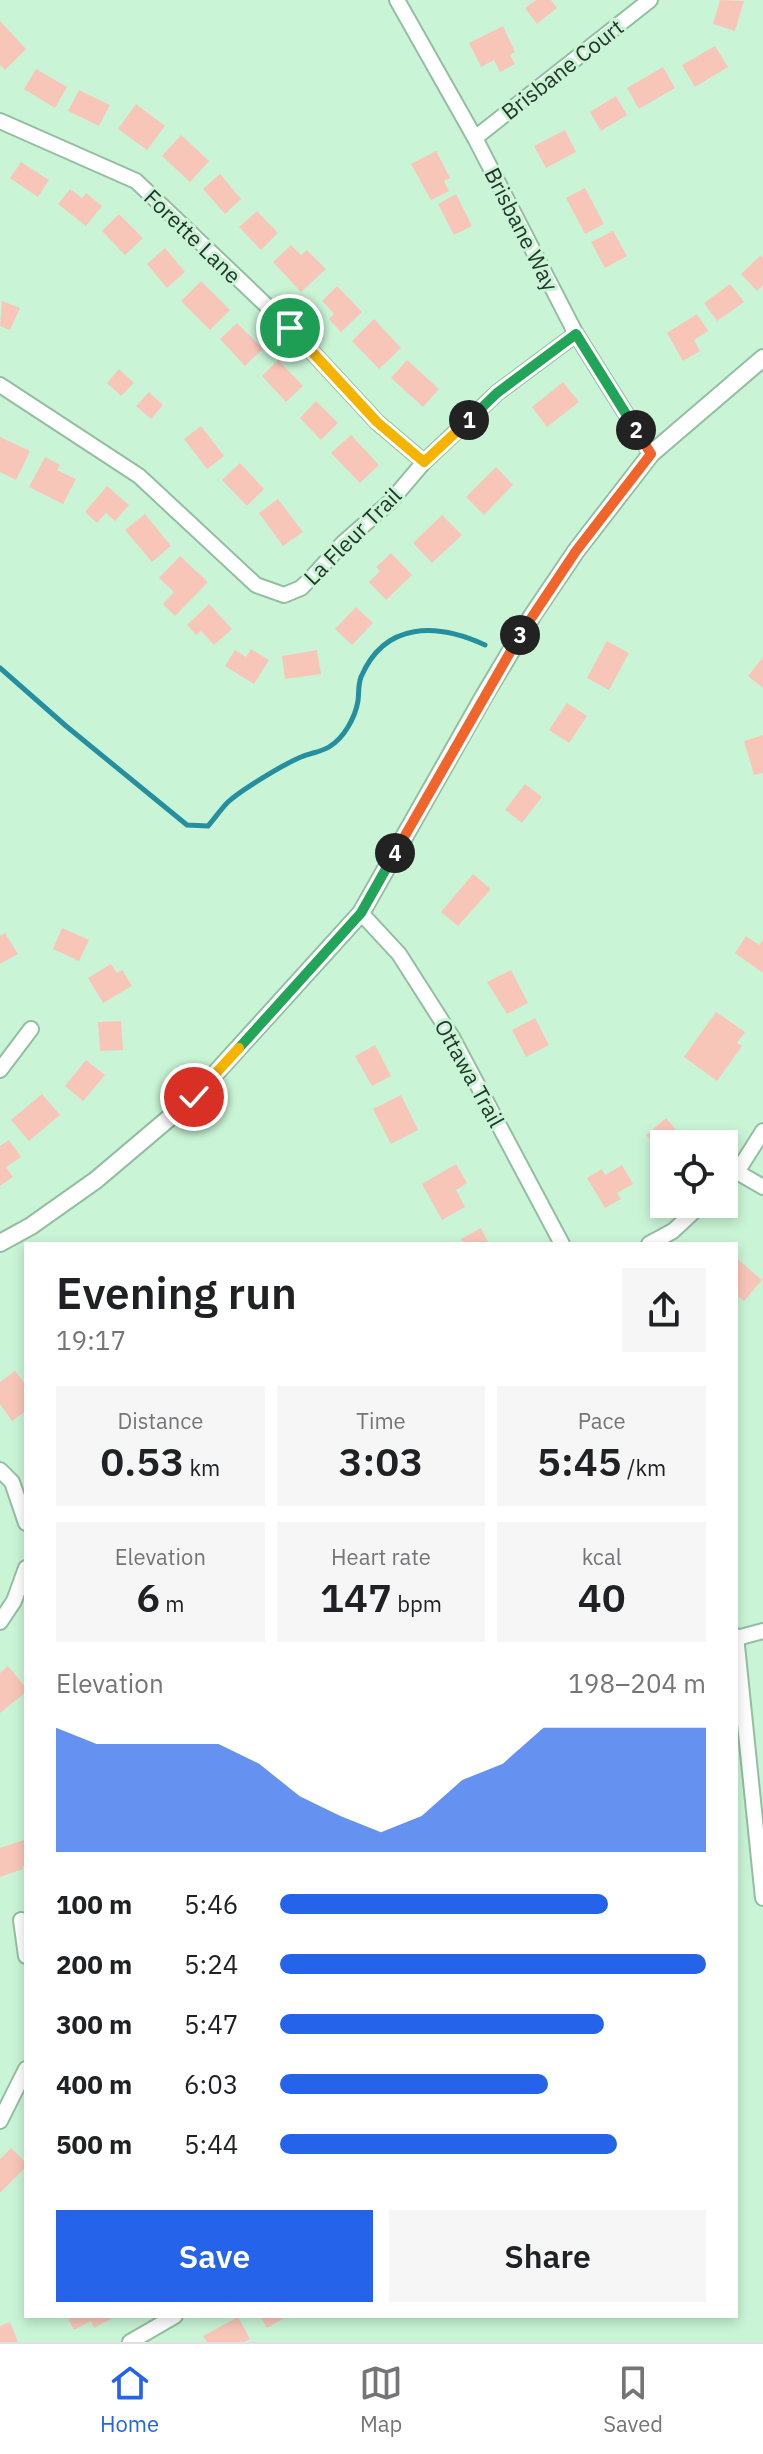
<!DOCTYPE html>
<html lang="en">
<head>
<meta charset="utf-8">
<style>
	body { margin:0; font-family:"IBM Plex Sans",sans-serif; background:#f6f6f6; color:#202124; height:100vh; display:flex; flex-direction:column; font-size:30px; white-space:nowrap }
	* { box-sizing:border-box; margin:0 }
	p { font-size:26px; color:#757577 }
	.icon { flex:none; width:44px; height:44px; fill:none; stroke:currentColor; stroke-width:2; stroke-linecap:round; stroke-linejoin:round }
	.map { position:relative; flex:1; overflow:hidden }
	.drawer { position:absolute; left:24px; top:1242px; width:714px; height:1076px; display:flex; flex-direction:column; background:#fff; border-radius:0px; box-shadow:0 4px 12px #0003 }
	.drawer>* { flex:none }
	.buttons { position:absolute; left:650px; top:1130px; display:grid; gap:16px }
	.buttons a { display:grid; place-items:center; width:88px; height:88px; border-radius:0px; background:#fff; box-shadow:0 4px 12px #0003; font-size:40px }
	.pin { position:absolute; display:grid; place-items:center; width:68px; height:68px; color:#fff; margin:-34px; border:4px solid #fff; border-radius:50%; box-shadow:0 2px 8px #0007 }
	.km { position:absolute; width:40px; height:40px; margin:-20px; border-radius:50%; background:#222; color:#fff; font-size:22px; line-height:40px; text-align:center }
	.round { display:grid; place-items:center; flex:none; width:84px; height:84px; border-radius:0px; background:#f6f6f6 }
	.head { display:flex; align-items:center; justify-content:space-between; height:136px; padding:0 32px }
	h1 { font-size:44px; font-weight:600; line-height:60px }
	.stats { display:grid; grid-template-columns:repeat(3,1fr); gap:12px; height:136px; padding:8px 32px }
	.stats div { display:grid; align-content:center; border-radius:0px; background:#f6f6f6; text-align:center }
	.stats b { font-size:40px; font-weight:600 }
	.stats small { font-size:22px; font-weight:400 }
	.stats p { font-size:22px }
	.chart { height:224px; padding:16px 32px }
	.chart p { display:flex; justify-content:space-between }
	.chart svg { width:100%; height:144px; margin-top:8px; fill:#2563eb; opacity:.7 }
	.cta { display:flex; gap:16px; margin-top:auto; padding:16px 32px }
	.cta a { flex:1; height:92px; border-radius:0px; background:#2563eb; color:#fff; font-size:32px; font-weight:600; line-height:92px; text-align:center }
	.cta a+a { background:#f6f6f6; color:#202124 }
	ul { padding:0 32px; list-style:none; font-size:26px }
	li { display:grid; grid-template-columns:128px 96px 1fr; align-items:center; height:60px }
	li i { height:20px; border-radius:10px; background:#2563eb }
	.menu { display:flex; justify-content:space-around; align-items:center; height:112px; border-top:2px solid #e0e0e0; background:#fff; font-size:22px; color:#757577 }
	.menu a { display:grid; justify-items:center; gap:4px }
	.menu .on { color:#2563eb }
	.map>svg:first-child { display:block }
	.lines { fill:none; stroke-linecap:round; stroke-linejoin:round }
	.stream { stroke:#268f9f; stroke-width:5 }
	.building { fill:#f8c6b9 }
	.minor-casing { stroke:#94bea1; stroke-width:18 }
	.tertiary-casing { stroke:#94bea1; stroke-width:20 }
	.minor { stroke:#fff; stroke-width:14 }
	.tertiary { stroke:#fff; stroke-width:16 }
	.split-1-casing { stroke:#fff; stroke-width:16 }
	.split-2-casing { stroke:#fff; stroke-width:16 }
	.split-3-casing { stroke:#fff; stroke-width:16 }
	.split-4-casing { stroke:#fff; stroke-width:16 }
	.split-5-casing { stroke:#fff; stroke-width:16 }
	.split-6-casing { stroke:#fff; stroke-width:16 }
	.split-1 { stroke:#f5b400; stroke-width:10 }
	.split-2 { stroke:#22a559; stroke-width:10 }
	.split-3 { stroke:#f0652b; stroke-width:10 }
	.split-4 { stroke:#f0652b; stroke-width:10 }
	.split-5 { stroke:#22a559; stroke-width:10 }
	.split-6 { stroke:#f5b400; stroke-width:10 }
	.labels { text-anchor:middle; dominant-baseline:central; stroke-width:6; stroke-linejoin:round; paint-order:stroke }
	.street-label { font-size:22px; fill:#24352a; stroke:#c9f5d6 }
</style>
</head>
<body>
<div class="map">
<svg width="763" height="2342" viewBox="0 0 763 2342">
	<rect width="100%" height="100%" fill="#c9f5d6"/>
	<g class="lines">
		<path class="stream" d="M0,668L66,726L187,825L208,826C215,818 221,809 228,802C241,790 284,764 301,757C310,753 321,752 329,747C344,738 355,718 358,701C359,693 358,685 361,677C385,621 437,623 485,645"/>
	</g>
	<g class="building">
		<polygon points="536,0 551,0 557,8 537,24 525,8"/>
		<polygon points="720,0 744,1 735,31 713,24"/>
		<polygon points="0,21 26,49 5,70 0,65"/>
		<polygon points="503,26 515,52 510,55 515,64 500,72 494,60 481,67 469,43"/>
		<polygon points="715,46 728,67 695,87 682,65"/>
		<polygon points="663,67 675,88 639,109 627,88"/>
		<polygon points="36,69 67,87 55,108 24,89"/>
		<polygon points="79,90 110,105 99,126 68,111"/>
		<polygon points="616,96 627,115 601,131 590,112"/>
		<polygon points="136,104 165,126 147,150 118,129"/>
		<polygon points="565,130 576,152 546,168 534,146"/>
		<polygon points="181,135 209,161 190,182 162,156"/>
		<polygon points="436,151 450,178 444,181 449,191 431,200 411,164"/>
		<polygon points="21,162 49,180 38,197 10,178"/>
		<polygon points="220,174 241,199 225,214 203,189"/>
		<polygon points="585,188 604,224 585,234 566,198"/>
		<polygon points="70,189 82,198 86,193 102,206 86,226 58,204"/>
		<polygon points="456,194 472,226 454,235 438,204"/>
		<polygon points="257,211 278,233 261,250 239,227"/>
		<polygon points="119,214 143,238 125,255 102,231"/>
		<polygon points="613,231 627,256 605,268 591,242"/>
		<polygon points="291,245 301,255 307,250 326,269 301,292 273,262"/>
		<polygon points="165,248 185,272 167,288 147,264"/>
		<polygon points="761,255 763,258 763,285 757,291 741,274"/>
		<polygon points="201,281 230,310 210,330 181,301"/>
		<polygon points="730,284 744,302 717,321 704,303"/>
		<polygon points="337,286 362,312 341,332 329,319 334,314 322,301"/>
		<polygon points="2,301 20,308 10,330 0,326"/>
		<polygon points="697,314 708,331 694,340 700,351 683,361 667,333"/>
		<polygon points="374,319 401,348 379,369 352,341"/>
		<polygon points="237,323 263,349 245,366 220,339"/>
		<polygon points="278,360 303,386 286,402 262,376"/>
		<polygon points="407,360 439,389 423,407 391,378"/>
		<polygon points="119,369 134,383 121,396 107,383"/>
		<polygon points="563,382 579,402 547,427 532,407"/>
		<polygon points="149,392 163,405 151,419 136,406"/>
		<polygon points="316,401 338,423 321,440 300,418"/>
		<polygon points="201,426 224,456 207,469 184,439"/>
		<polygon points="351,435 379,465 360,483 331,453"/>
		<polygon points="0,437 30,451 16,480 0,472"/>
		<polygon points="45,457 60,465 57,470 76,479 63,504 29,487"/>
		<polygon points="240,463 264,489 247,506 222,480"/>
		<polygon points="496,467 513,485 484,515 466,497"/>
		<polygon points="107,486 129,505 115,521 106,513 97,523 85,512"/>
		<polygon points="278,499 303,532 283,546 259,513"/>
		<polygon points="145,514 171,546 152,562 125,530"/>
		<polygon points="442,515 462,535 432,563 413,543"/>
		<polygon points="391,553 412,575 386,600 369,582 380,571 376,567"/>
		<polygon points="180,556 208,582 175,616 163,604 174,592 159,578"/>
		<polygon points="209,604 232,629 214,645 201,631 196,635 187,625"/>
		<polygon points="356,607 373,623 352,645 335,629"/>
		<polygon points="607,641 629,653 609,690 587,678"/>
		<polygon points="251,649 269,660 254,684 225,666 235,650 246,657"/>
		<polygon points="317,650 321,674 285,679 282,656"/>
		<polygon points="763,657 763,688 748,676"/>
		<polygon points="567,703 587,716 569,743 549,730"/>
		<polygon points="763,735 763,773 754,775 744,741"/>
		<polygon points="525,784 542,797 522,823 505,810"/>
		<polygon points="473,874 491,889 458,926 441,912"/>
		<polygon points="62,928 89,940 79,961 53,949"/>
		<polygon points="5,933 18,954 0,964 0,936"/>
		<polygon points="746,936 759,945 763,940 763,973 735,953"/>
		<polygon points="111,964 117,973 122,970 132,986 103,1003 88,978"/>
		<polygon points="511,970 528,1003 507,1014 487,982"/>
		<polygon points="716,1012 745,1032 737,1043 742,1046 717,1081 684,1057"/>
		<polygon points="535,1018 549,1045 526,1057 512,1030"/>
		<polygon points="121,1021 123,1050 100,1051 98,1022"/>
		<polygon points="375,1045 391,1076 372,1086 355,1056"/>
		<polygon points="86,1060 105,1075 83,1101 65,1086"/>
		<polygon points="42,1094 60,1115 29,1141 11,1120"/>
		<polygon points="401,1095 418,1130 391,1144 373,1109"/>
		<polygon points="666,1118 683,1138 677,1144 664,1144 664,1156 646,1135"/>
		<polygon points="9,1140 21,1157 6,1167 13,1177 0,1186 0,1146"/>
		<polygon points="456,1164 467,1183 456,1190 465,1207 442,1220 422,1184"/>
		<polygon points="622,1165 633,1184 617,1193 621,1199 605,1208 587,1178 602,1169 605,1175"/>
		<polygon points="481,1228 489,1244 464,1244 461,1239"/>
		<polygon points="736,1258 762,1280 744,1301 736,1295"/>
		<polygon points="15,1371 26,1385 26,1411 12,1421 0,1404 0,1382"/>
		<polygon points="8,1666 26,1688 26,1692 0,1713 0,1673"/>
		<polygon points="24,1840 26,1865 22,1867 23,1869 0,1877 0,1848"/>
		<polygon points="11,2148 26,2163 26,2167 0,2193 0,2159"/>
		<polygon points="67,2316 109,2316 111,2319 94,2328 91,2321 74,2330"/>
		<polygon points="260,2316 288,2316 267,2328"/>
		<polygon points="238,2317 250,2339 244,2342 207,2342 203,2336"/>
		<polygon points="10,2322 18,2342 0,2342 0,2326"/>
	</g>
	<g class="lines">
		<g class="minor-casing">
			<g id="minor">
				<polyline points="397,0 475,138 576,334 651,454"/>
				<polyline points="0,121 136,181 290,328 377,422 424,462"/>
				<polyline points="475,138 650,0"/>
				<polyline points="0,385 139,476 256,585 284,595 301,588 315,574 343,543 390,502 424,462 497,393 576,334"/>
				<polyline points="361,913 399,954 452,1037 562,1244"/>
				<polyline points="0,1070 31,1029"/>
				<polyline points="737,1172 763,1187"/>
				<polyline points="724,1184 737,1172 763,1131"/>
				<polyline points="649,1244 673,1231 702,1204"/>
				<polyline points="0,1470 12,1482 26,1523"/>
				<polyline points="0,1622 14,1601 26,1568"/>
				<polyline points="736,1636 763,1898"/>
				<polyline points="737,1638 763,1631"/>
				<polyline points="21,1920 26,1956"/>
				<polyline points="0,2121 26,2069"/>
				<polyline points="130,2342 175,2316"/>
			</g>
		</g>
		<g class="tertiary-casing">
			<polyline id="tertiary" points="0,1243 31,1226 96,1180 194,1097 361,913 484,696 532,616 576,551 651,454 763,358"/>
		</g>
		<use href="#minor" class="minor"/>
		<use href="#tertiary" class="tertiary"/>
	</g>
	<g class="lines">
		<g class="split-1-casing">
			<polyline id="split-1" points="290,328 377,422 424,462 469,420"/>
		</g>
		<g class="split-2-casing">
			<polyline id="split-2" points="469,420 497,393 576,334 636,430"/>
		</g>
		<g class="split-3-casing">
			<polyline id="split-3" points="520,635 576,551 651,454 636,430"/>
		</g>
		<g class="split-4-casing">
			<polyline id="split-4" points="395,853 520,635"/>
		</g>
		<g class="split-5-casing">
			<polyline id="split-5" points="239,1048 361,913 395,853"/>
		</g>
		<g class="split-6-casing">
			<polyline id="split-6" points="194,1097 239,1048"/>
		</g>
		<use href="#split-1" class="split-1"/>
		<use href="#split-2" class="split-2"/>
		<use href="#split-3" class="split-3"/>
		<use href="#split-4" class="split-4"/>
		<use href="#split-5" class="split-5"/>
		<use href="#split-6" class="split-6"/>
	</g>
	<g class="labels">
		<g class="street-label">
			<text transform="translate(562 69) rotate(-38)">Brisbane Court</text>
			<text transform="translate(522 229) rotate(63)">Brisbane Way</text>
			<text transform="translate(193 236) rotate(44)">Forette Lane</text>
			<text transform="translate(352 536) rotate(-45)">La Fleur Trail</text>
			<text transform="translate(470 1073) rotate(61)">Ottawa Trail</text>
		</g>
	</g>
</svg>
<div class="buttons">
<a><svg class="icon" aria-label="locate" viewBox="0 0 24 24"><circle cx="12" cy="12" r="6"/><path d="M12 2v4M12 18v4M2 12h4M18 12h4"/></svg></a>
</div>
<div class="pin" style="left:290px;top:328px;background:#1e9e55"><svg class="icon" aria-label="arrive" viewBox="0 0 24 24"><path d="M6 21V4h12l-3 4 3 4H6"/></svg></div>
<div class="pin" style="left:194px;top:1097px;background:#d93025"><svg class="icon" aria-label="check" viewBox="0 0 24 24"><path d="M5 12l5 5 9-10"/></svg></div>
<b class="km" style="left:469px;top:420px">1</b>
<b class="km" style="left:636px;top:430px">2</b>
<b class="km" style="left:520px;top:635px">3</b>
<b class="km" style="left:395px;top:853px">4</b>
<section class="drawer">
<div class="head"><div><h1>Evening run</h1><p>19:17</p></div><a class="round"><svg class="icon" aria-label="share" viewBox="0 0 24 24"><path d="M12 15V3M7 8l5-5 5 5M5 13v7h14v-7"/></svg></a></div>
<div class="stats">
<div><p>Distance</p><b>0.53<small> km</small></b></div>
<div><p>Time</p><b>3:03</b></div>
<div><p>Pace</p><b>5:45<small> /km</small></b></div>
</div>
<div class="stats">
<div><p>Elevation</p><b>6<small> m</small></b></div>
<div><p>Heart rate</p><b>147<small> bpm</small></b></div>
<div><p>kcal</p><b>40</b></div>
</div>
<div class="chart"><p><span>Elevation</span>198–204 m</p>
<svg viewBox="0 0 160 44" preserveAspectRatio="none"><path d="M0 44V6L10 11L20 11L30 11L40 11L50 17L60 27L70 33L80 38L90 33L100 22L110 17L120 6L130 6L140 6L150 6L160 6V44z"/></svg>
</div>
<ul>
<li><b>100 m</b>5:46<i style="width:77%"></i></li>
<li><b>200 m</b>5:24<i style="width:100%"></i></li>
<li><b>300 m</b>5:47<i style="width:76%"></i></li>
<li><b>400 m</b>6:03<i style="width:63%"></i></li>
<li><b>500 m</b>5:44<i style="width:79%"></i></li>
</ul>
<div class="cta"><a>Save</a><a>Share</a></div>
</section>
</div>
<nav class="menu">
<a class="on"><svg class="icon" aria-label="home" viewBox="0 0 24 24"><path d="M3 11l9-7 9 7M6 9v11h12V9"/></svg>Home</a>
<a><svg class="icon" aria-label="map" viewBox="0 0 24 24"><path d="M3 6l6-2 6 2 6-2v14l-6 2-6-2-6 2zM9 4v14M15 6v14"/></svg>Map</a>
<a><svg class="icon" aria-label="saved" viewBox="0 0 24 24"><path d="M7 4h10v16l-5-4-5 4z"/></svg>Saved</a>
</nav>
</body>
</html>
